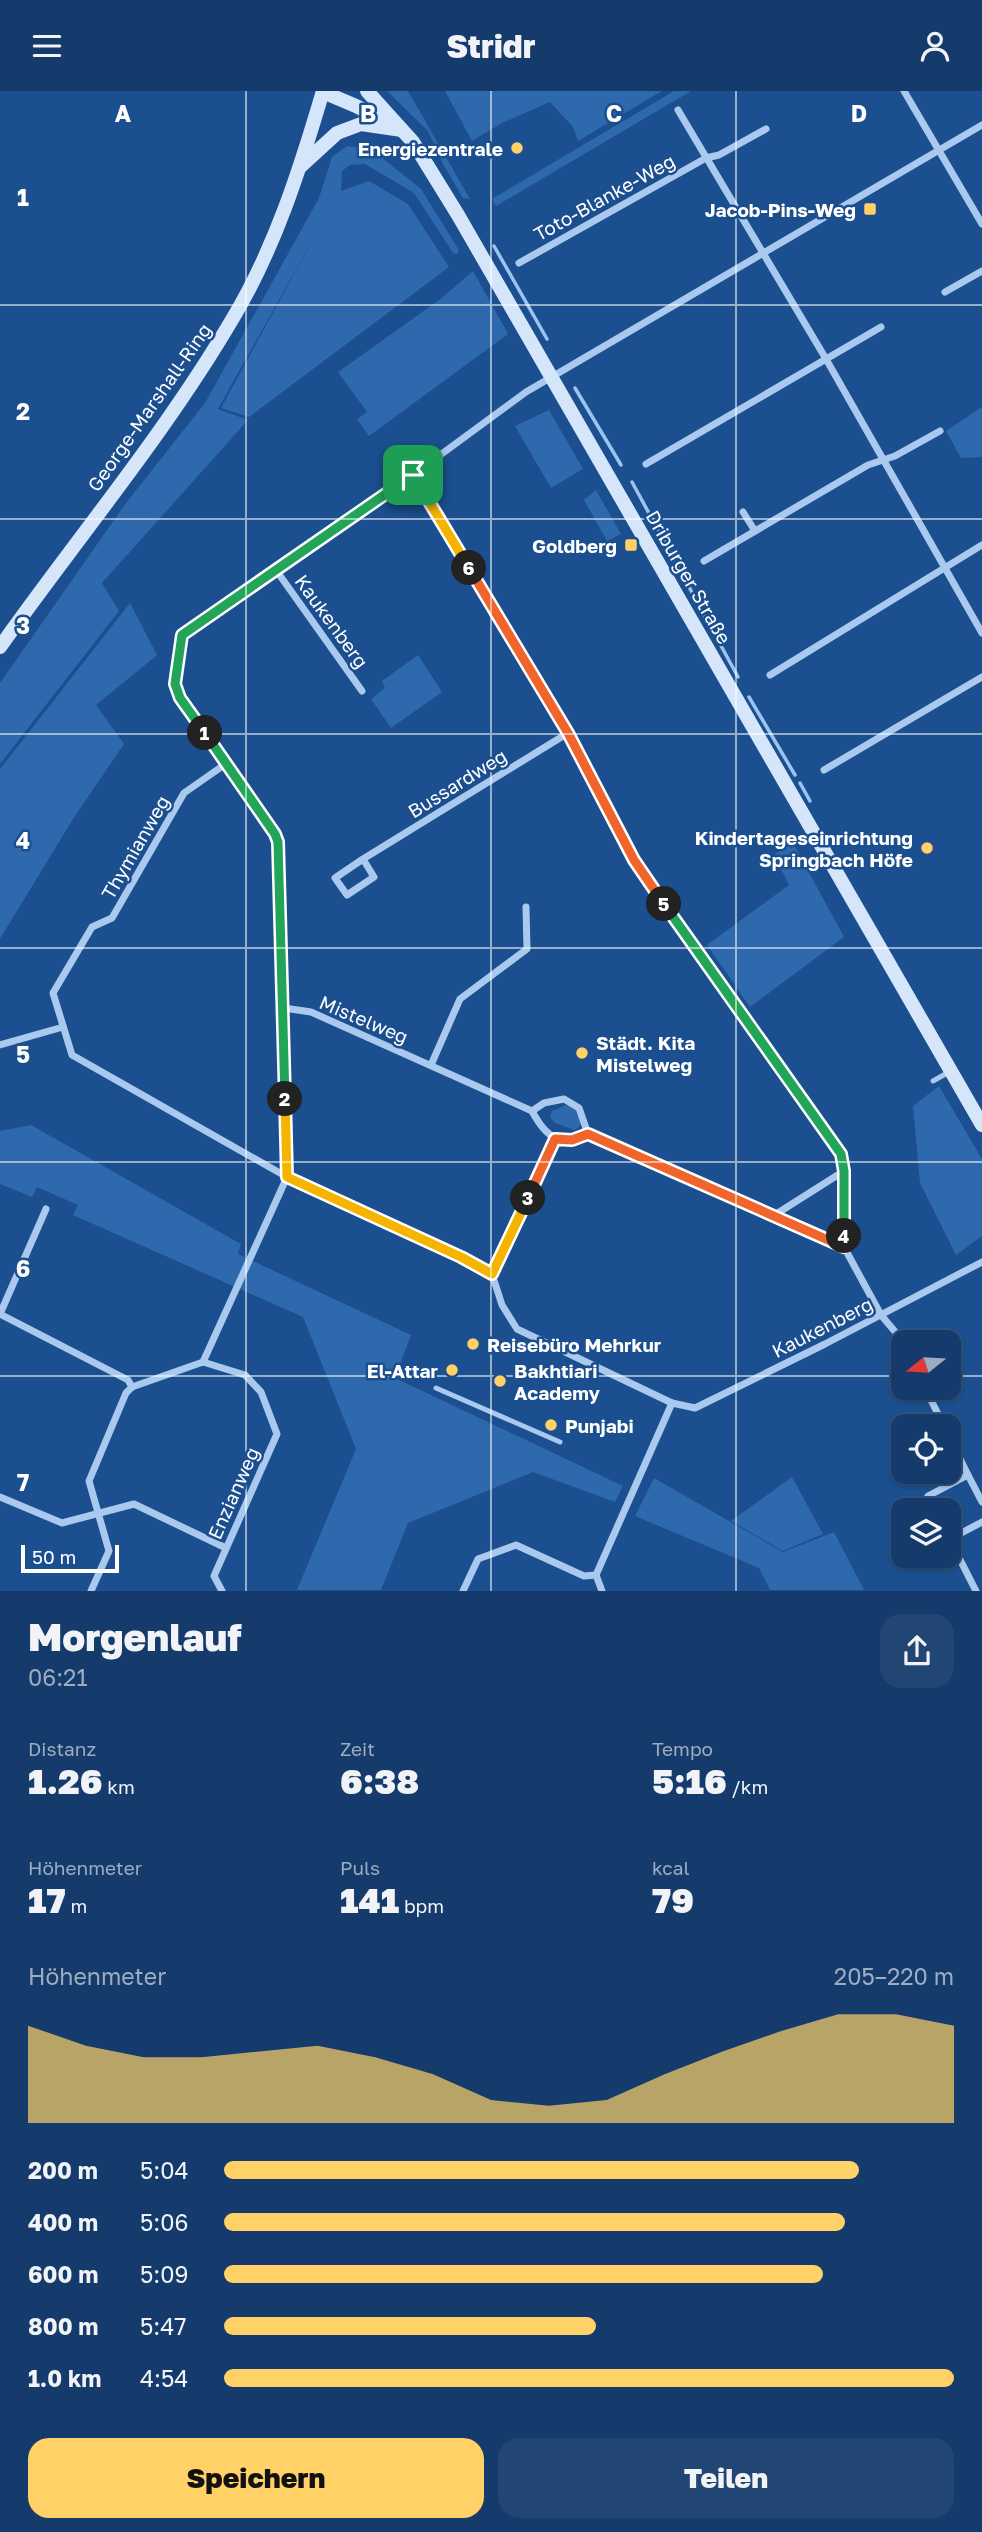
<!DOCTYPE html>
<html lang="de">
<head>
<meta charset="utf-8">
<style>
	body { margin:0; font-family:"Golos Text",sans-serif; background:#214673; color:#f1f3f6; height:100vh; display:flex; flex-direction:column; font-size:26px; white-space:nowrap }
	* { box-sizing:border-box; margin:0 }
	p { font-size:23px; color:#9dadc1 }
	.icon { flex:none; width:38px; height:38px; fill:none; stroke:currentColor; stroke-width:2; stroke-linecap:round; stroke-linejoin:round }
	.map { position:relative; height:1500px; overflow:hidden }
	.sheet { display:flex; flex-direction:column; background:#143b6b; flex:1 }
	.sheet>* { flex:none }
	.needle { width:46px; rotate:252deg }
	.buttons { position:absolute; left:891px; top:1239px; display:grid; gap:14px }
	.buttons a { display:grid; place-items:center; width:70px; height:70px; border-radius:14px; background:#143b6b; box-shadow:0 2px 5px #0004,0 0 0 2px #33557e; font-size:35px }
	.scale { position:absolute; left:21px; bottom:18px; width:98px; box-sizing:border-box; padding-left:7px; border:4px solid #fff; border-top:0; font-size:19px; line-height:24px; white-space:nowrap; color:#fff; -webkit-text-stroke:5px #1b4f8f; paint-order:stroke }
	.pin { position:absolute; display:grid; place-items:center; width:60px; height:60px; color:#fff; margin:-30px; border-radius:14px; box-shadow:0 4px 10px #0006 }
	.km { position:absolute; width:35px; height:35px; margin:-18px; border-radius:50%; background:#222; color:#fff; font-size:19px; line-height:35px; text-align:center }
	.round { display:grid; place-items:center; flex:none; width:74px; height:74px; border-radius:21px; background:#214673 }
	.overview { display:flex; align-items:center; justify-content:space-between; height:119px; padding:0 28px }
	h1 { font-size:38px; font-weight:800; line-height:52px }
	.metrics { display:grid; grid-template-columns:repeat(3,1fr); gap:10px; height:119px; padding:7px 28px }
	.metrics div { display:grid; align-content:center }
	.metrics b { font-size:35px; font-weight:800 }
	.metrics small { font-size:19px; font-weight:400 }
	.metrics p { font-size:19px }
	.chart { height:196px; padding:14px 28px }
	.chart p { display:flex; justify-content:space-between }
	.chart svg { width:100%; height:126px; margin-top:7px; fill:#ffd166; opacity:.7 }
	.button { display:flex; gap:14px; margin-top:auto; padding:14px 28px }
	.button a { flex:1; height:80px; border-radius:21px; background:#ffd166; color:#111; font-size:28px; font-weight:800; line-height:80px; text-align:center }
	.button a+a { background:#214673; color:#f1f3f6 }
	ul { padding:0 28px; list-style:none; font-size:23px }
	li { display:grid; grid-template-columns:112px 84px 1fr; align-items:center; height:52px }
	li i { height:18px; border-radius:9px; background:#ffd166 }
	header { display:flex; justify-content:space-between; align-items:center; height:91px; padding:0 28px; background:#143b6b; font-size:32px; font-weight:800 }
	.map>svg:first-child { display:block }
	.green { fill:#2e69ad }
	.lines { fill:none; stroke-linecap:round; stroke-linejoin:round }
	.stream { stroke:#9cc4f0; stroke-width:3.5 }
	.lane { stroke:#a9c9ee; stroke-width:5 }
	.street { stroke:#a9c9ee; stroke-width:7 }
	.secondary { stroke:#d6e6fa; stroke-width:14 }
	.split-1-casing { stroke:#fff; stroke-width:14 }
	.split-2-casing { stroke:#fff; stroke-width:14 }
	.split-3-casing { stroke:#fff; stroke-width:14 }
	.split-4-casing { stroke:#fff; stroke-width:14 }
	.split-5-casing { stroke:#fff; stroke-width:14 }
	.split-6-casing { stroke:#fff; stroke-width:14 }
	.split-7-casing { stroke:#fff; stroke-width:14 }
	.split-1 { stroke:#22a559; stroke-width:9 }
	.split-2 { stroke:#22a559; stroke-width:9 }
	.split-3 { stroke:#f5b400; stroke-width:9 }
	.split-4 { stroke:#f0652b; stroke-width:9 }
	.split-5 { stroke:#22a559; stroke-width:9 }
	.split-6 { stroke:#f0652b; stroke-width:9 }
	.split-7 { stroke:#f5b400; stroke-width:9 }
	.grid { fill:none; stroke:#fff; stroke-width:2; stroke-opacity:0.55 }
	.poi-dot { fill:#ffd166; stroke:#1b4f8f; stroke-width:2.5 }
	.labels { text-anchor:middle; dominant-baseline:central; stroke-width:5; stroke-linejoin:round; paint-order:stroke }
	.poi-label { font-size:19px; font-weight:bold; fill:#fff; stroke:#1b4f8f; text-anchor:end }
	.street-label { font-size:19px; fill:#fff; stroke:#1b4f8f }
	.grid-label { font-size:23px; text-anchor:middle; font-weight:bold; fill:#fff; stroke:#1b4f8f; stroke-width:5; stroke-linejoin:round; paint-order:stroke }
</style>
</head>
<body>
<header><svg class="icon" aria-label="menu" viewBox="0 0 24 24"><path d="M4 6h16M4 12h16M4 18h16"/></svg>Stridr<svg class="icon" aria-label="person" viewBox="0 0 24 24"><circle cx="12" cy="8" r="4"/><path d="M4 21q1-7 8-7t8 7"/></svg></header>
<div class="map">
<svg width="982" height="1500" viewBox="0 0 982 1500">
	<rect width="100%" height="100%" fill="#1b4f8f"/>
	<g class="green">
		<polygon points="387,0 408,0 470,108 463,107 443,73 428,40"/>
		<polygon points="445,0 662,0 578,50 573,36 550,11 502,32 472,50"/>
		<polygon points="674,0 691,0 496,115 492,108"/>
		<polygon points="347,55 371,58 421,98 459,159 457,163 453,162 414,102 365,73 350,74 342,80 341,100 369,90 408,113 449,176 249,326 221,317 317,141 218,318 248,329 102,492 119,520 0,673 0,592 126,412 205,312 319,107 332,66"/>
		<polygon points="473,180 508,243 369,345 357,328 367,321 338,281 439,209"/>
		<polygon points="982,316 982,366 961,367 946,340"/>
		<polygon points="549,319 583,378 551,397 515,335"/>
		<polygon points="596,399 621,443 607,450 584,409"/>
		<polygon points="130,512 157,564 96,614 124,653 73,728 0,848 0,678"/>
		<polygon points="418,564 442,601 391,637 371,608 385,597 382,590"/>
		<polygon points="792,750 844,846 750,916 707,854 789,794 774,764"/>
		<polygon points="939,995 982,1068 982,1145 956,1164 920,1092 913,1015"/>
		<polygon points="566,1014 575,1018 581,1032 579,1036 574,1039 555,1032 550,1026 552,1020"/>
		<polygon points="31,1034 241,1153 238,1163 411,1244 395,1287 623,1395 615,1411 533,1381 408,1432 381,1499 297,1499 356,1358 303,1226 73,1124 78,1114 37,1096 32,1106 0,1093 0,1040"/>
		<polygon points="792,1386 823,1443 783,1460 731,1430"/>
		<polygon points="654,1387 783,1461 834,1441 864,1499 770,1499 759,1477 635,1425"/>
	</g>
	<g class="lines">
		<g class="stream">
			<polyline points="494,155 547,248"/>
			<polyline points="575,297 621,374"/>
			<polyline points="632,391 738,586"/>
			<polyline points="749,606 795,684"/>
			<polyline points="800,692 810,710"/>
		</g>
		<g class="lane">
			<polyline points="933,990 949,981"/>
			<polyline points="436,1297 560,1351"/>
		</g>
		<g class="street">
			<polyline points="904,0 982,133"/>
			<polyline points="678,19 826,268 982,542"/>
			<polyline points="982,34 526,301 413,384 182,544 175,593 180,607 275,743 279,751 287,1086 461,1166 492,1183 502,1214 517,1238 672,1312 695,1317 825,1253 982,1171"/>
			<polyline points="519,172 706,67 719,64 766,38"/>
			<polyline points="945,201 982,180"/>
			<polyline points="646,373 881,236"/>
			<path d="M413,384L568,642L634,769L836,1054C851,1083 844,1124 844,1156"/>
			<polyline points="743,421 755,440"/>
			<polyline points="704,470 868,374 895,365 940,340"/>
			<polyline points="276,479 362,600"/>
			<polyline points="770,584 982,454"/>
			<polyline points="824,679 982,586"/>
			<polyline points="363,768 374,786 347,804 335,787 363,768 568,642"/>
			<path d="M284,917L311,921L532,1020C547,1048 558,1054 588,1043L844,1156L881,1224L897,1243L903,1254"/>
			<polyline points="0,954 63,936"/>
			<polyline points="431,974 460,908 527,858 526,816"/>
			<polyline points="532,1020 544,1012 564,1008 579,1017 588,1043"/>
			<polyline points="46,1118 0,1223 128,1289 132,1296"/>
			<polyline points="773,1125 844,1080"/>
			<polyline points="492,1183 555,1048"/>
			<polyline points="203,1271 287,1086 72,964 53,902 92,836 112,827 184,702 227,672"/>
			<polyline points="132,1296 203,1271 245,1284 261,1301 277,1343 214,1485 222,1500"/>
			<polyline points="925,1297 944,1335"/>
			<polyline points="968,1384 982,1411"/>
			<polyline points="0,1406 62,1432 134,1413 226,1457"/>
			<polyline points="935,1419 928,1405 968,1384 948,1344"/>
			<polyline points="948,1445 976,1500"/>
			<polyline points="950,1448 982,1431"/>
			<polyline points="596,1484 602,1500"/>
			<polyline points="91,1500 109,1460 89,1390 126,1302 132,1296"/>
			<polyline points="463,1500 478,1468 516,1454 584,1485 596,1484 672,1312"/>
		</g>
		<g class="secondary">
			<polyline points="367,0 413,51 458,124 982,1034"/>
			<polyline points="323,1 356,15 391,33"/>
			<polyline points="301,75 337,42 361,33 402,39"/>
			<path d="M0,556C78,446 165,343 233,227C275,157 300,78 323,0"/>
		</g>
	</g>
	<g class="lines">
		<g class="split-1-casing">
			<polyline id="split-1" points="205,642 180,607 175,593 182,544 413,384"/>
		</g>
		<g class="split-2-casing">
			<polyline id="split-2" points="205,642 275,743 278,751 285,1008"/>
		</g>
		<g class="split-3-casing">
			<polyline id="split-3" points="285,1008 287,1086 461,1166 492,1183 528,1107"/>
		</g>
		<g class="split-4-casing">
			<polyline id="split-4" points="528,1107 555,1048 572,1049 588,1043 844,1156 844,1145"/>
		</g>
		<g class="split-5-casing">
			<polyline id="split-5" points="664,813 841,1063 844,1080 844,1145"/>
		</g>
		<g class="split-6-casing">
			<polyline id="split-6" points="469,477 568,642 634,769 664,813"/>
		</g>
		<g class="split-7-casing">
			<polyline id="split-7" points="413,384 469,477"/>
		</g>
		<use href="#split-1" class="split-1"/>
		<use href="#split-2" class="split-2"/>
		<use href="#split-3" class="split-3"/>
		<use href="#split-4" class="split-4"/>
		<use href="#split-5" class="split-5"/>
		<use href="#split-6" class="split-6"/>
		<use href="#split-7" class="split-7"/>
	</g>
	<path class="grid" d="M246,0V1500M491,0V1500M736,0V1500M0,214H982M0,428H982M0,643H982M0,857H982M0,1071H982M0,1285H903M948,1285H982"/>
	<g class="poi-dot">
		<circle cx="517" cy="57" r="7"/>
		<rect x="863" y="111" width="14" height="14" rx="3.5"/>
		<rect x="624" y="447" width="14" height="14" rx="3.5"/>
		<circle cx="927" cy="757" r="7"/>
		<circle cx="582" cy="962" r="7"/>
		<circle cx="473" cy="1253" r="7"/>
		<circle cx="452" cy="1279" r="7"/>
		<circle cx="500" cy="1290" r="7"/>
		<circle cx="551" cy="1334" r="7"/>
	</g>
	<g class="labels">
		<g class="poi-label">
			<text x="503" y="57">Energiezentrale</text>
			<text x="856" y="118">Jacob-Pins-Weg</text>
			<text x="617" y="454">Goldberg</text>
			<text x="913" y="746">Kindertageseinrichtung<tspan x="913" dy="22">Springbach Höfe</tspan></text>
			<text x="596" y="951" text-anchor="start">Städt. Kita<tspan x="596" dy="22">Mistelweg</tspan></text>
			<text x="487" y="1253" text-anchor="start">Reisebüro Mehrkur</text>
			<text x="438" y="1279">El-Attar</text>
			<text x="514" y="1279" text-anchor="start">Bakhtiari<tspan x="514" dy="22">Academy</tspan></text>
			<text x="565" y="1334" text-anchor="start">Punjabi</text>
		</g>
		<g class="street-label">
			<text transform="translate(604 106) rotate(-29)">Toto-Blanke-Weg</text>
			<text transform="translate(149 316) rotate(-55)">George-Marshall-Ring</text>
			<text transform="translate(689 486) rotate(60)">Driburger Straße</text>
			<text transform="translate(332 530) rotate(54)">Kaukenberg</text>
			<text transform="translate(457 692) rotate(-32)">Bussardweg</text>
			<text transform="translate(135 756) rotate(-60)">Thymianweg</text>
			<text transform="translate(364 928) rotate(23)">Mistelweg</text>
			<text transform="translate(822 1236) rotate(-27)">Kaukenberg</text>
			<text transform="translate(233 1402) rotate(-66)">Enzianweg</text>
		</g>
	</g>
	<g class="grid-label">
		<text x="123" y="31">A</text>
		<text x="368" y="31">B</text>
		<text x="614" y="31">C</text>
		<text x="859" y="31">D</text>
		<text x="23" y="115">1</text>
		<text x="23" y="329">2</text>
		<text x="23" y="543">3</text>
		<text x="23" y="758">4</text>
		<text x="23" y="972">5</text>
		<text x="23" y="1186">6</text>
		<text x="23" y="1400">7</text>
	</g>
</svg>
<div class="buttons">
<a><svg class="needle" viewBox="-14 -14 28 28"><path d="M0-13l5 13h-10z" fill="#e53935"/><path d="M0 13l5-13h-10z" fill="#9dadc1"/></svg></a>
<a><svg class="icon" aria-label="locate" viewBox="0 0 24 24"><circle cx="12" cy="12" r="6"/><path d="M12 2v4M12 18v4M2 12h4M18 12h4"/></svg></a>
<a><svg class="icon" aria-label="layers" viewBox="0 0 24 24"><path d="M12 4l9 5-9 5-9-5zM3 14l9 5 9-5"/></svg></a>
</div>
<div class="scale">50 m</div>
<div class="pin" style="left:413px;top:384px;background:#1e9e55"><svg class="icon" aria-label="arrive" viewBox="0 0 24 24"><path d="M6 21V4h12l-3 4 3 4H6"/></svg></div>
<b class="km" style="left:205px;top:642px">1</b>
<b class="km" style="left:285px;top:1008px">2</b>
<b class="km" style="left:528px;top:1107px">3</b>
<b class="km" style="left:844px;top:1145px">4</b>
<b class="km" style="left:664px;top:813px">5</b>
<b class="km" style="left:469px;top:477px">6</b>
</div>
<section class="sheet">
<div class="overview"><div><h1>Morgenlauf</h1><p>06:21</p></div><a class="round"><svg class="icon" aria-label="share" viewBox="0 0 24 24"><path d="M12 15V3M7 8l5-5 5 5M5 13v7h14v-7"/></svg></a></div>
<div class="metrics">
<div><p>Distanz</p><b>1.26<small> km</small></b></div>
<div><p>Zeit</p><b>6:38</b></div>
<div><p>Tempo</p><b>5:16<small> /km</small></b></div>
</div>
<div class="metrics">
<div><p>Höhenmeter</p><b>17<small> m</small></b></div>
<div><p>Puls</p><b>141<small> bpm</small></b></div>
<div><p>kcal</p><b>79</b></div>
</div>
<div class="chart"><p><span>Höhenmeter</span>205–220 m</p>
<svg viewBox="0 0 160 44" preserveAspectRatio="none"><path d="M0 44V10L10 17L20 21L30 21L40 19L50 17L60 21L70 27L80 36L90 38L100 36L110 27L120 19L130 12L140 6L150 6L160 10V44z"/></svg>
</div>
<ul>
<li><b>200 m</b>5:04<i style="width:87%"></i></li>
<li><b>400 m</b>5:06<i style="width:85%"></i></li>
<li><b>600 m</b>5:09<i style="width:82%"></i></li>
<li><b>800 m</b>5:47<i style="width:51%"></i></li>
<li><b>1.0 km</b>4:54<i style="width:100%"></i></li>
</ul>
<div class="button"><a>Speichern</a><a>Teilen</a></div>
</section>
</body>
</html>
